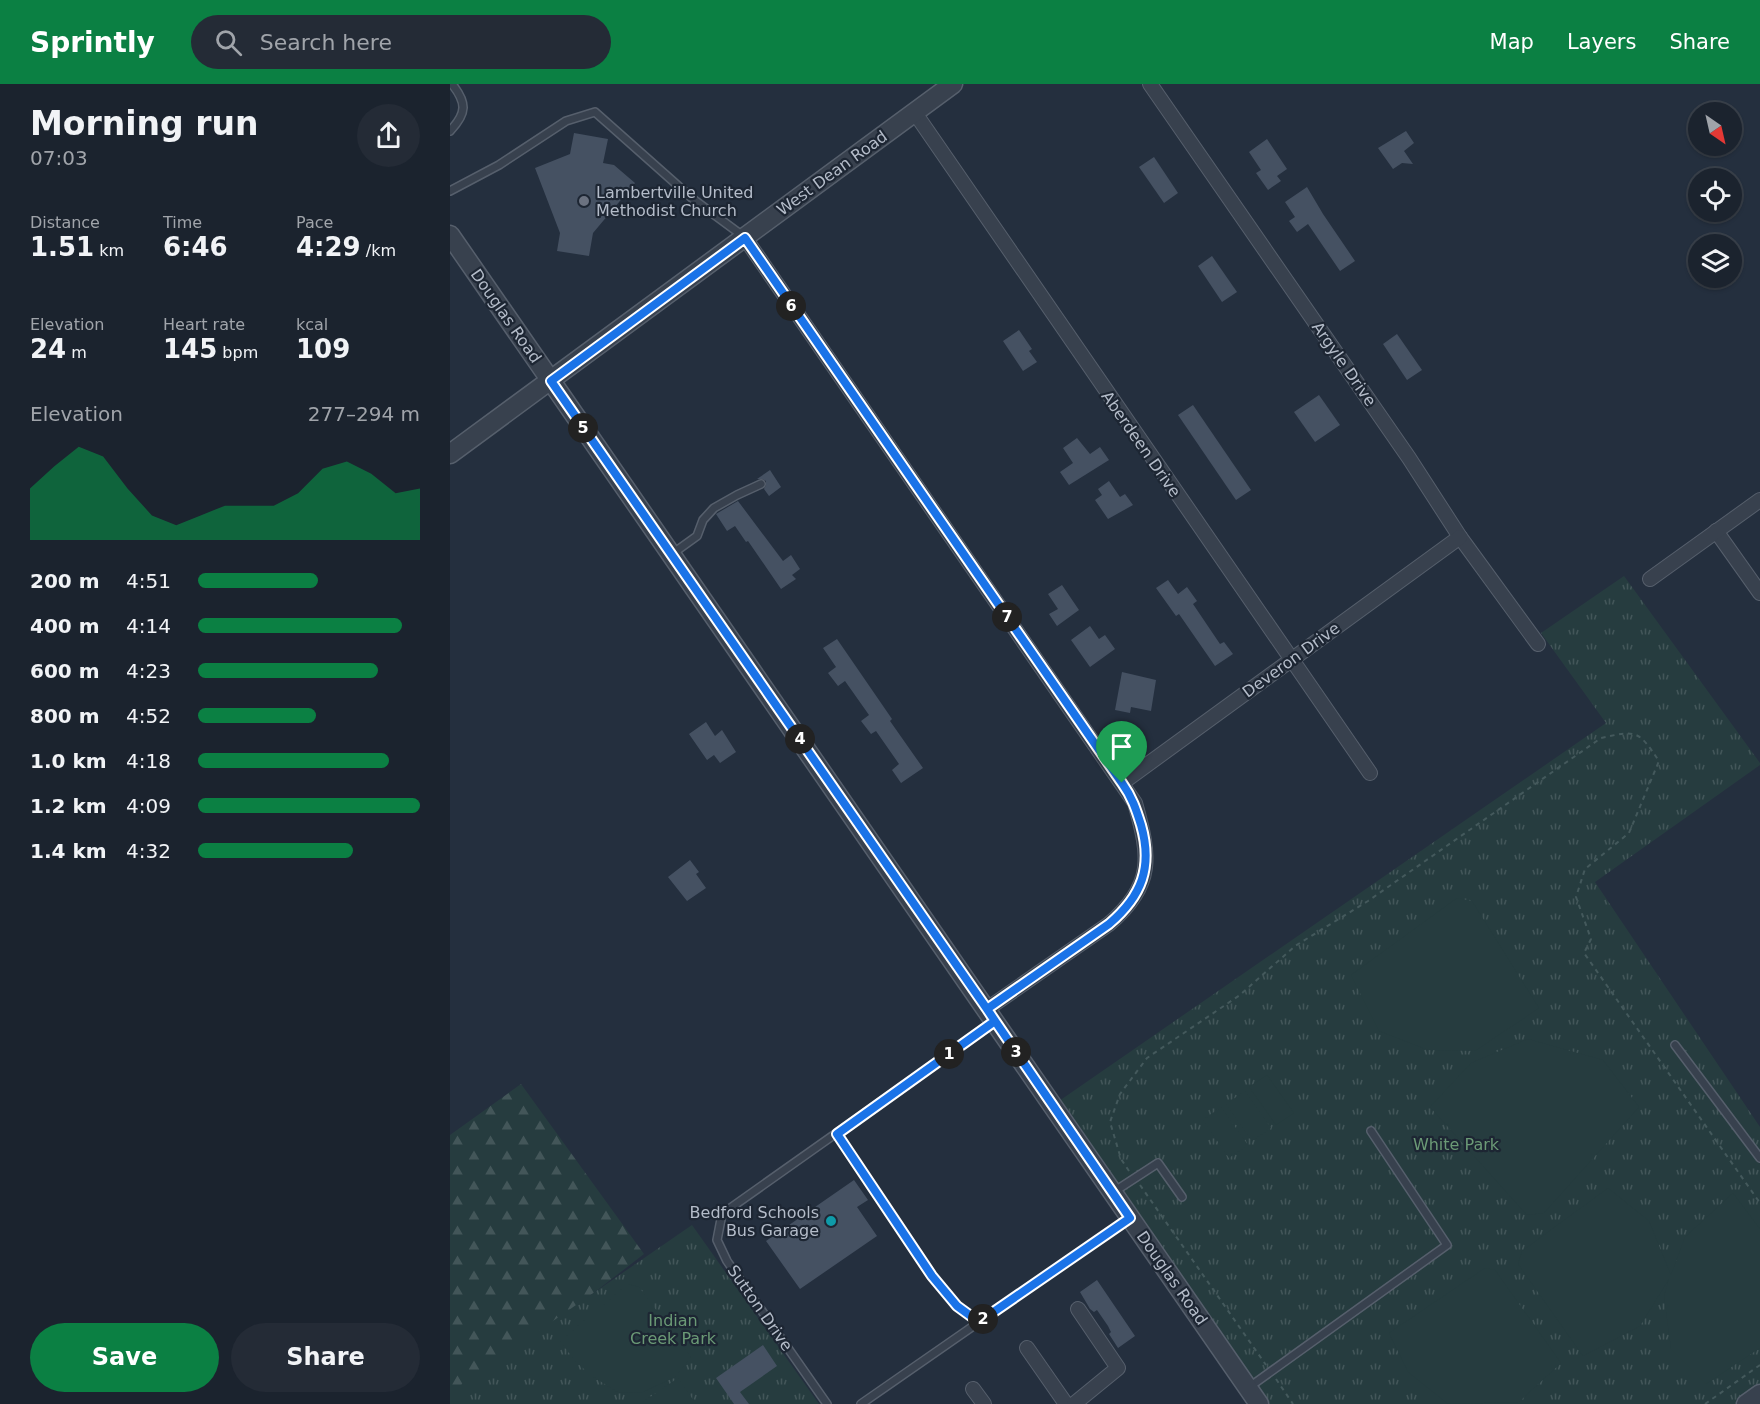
<!DOCTYPE html>
<html lang="en">
<head>
<meta charset="utf-8">
<style>
	body { margin:0; font-family:"DejaVu Sans",sans-serif; background:#242b36; color:#f1f3f6; height:100vh; display:flex; flex-direction:column; font-size:22px; white-space:nowrap }
	* { box-sizing:border-box; margin:0 }
	p { font-size:20px; color:#a0a4aa }
	.icon { flex:none; width:33px; height:33px; fill:none; stroke:currentColor; stroke-width:2; stroke-linecap:round; stroke-linejoin:round }
	.map { position:relative; flex:1; overflow:hidden }
	.sheet { display:flex; flex-direction:column; background:#1b232e; width:450px }
	.sheet>* { flex:none }
	.needle { width:39px; rotate:146deg }
	.tools { position:absolute; left:1238px; top:18px; display:grid; gap:12px }
	.tools a { display:grid; place-items:center; width:54px; height:54px; border-radius:50%; background:#1b232e; box-shadow:0 2px 4px #0004,0 0 0 2px #39404a; font-size:30px }
	.pin { position:absolute; display:grid; place-items:center; width:51px; height:51px; color:#fff; margin:-62px -26px; border-radius:50% 50% 50% 0; rotate:-45deg; box-shadow:0 0 6px #0007 }
	.pin .icon { rotate:45deg }
	.km { position:absolute; width:30px; height:30px; margin:-15px; border-radius:50%; background:#222; color:#fff; font-size:16px; line-height:30px; text-align:center }
	.round { display:grid; place-items:center; flex:none; width:63px; height:63px; border-radius:32px; background:#242b36 }
	.head { display:flex; align-items:center; justify-content:space-between; height:102px; padding:0 30px }
	h1 { font-size:33px; font-weight:800; line-height:45px }
	.metrics { display:grid; grid-template-columns:repeat(3,1fr); gap:9px; height:102px; padding:6px 30px }
	.metrics div { display:grid; align-content:center }
	.metrics b { font-size:26px; font-weight:800 }
	.metrics small { font-size:16px; font-weight:400 }
	.metrics p { font-size:16px }
	.chart { height:168px; padding:12px 30px }
	.chart p { display:flex; justify-content:space-between }
	.chart svg { width:100%; height:108px; margin-top:6px; fill:#0b8043; opacity:.7 }
	.cta { display:flex; gap:12px; margin-top:auto; padding:12px 30px }
	.cta a { flex:1; height:69px; border-radius:36px; background:#0b8043; color:#fff; font-size:24px; font-weight:800; line-height:69px; text-align:center }
	.cta a+a { background:#242b36; color:#f1f3f6 }
	ul { padding:0 30px; list-style:none; font-size:20px }
	li { display:grid; grid-template-columns:96px 72px 1fr; align-items:center; height:45px }
	li i { height:15px; border-radius:8px; background:#0b8043 }
	header { display:flex; align-items:center; gap:36px; box-sizing:border-box; height:84px; padding:0 30px; background:#0b8043; color:#fff }
	header strong { font-size:28px }
	nav { display:flex; gap:33px; margin-inline-start:auto; font-size:21px }
	.search { width:420px; height:54px; background:#242b36; display:flex; align-items:center; gap:15px; box-sizing:border-box; padding:0 21px; border-radius:33px; color:#a0a4aa; font-size:22px }
	main { display:flex; flex:1; min-height:0 }
	.map>svg:first-child { display:block }
	.forest { fill:url(#forest-firs) }
	.park { fill:url(#park-tufts) }
	.garden { fill:#263c3f }
	.building { fill:#455162 }
	.lines { fill:none; stroke-linecap:round; stroke-linejoin:round }
	.service-casing { stroke:#565f6c; stroke-width:10 }
	.minor-casing { stroke:#565f6c; stroke-width:16 }
	.tertiary-casing { stroke:#565f6c; stroke-width:21 }
	.path { stroke:#44595c; stroke-width:2; stroke-dasharray:4.5 4.5; stroke-linecap:butt }
	.service { stroke:#38414e; stroke-width:7 }
	.minor { stroke:#38414e; stroke-width:14 }
	.tertiary { stroke:#38414e; stroke-width:18 }
	.route-casing { stroke:#fff; stroke-width:12 }
	.route { stroke:#1a73e8; stroke-width:8 }
	.worship-dot { fill:#6b7280; stroke:#1d2633; stroke-width:2 }
	.culture-dot { fill:#0f9aa8; stroke:#1d2633; stroke-width:2 }
	.labels { text-anchor:middle; dominant-baseline:central; stroke-width:4.5; stroke-linejoin:round; paint-order:stroke }
	.street-label { font-size:16px; fill:#b4bcc9; stroke:#1d2633 }
	.poi-label { font-size:16px; fill:#b4bcc9; stroke:#1d2633; text-anchor:start }
	.park-label { font-size:16px; fill:#6b9a76; stroke:#1d2633 }
</style>
</head>
<body>
<header>
<strong>Sprintly</strong>
<div class="search"><svg class="icon" aria-label="search" viewBox="0 0 24 24"><circle cx="10" cy="10" r="6"/><path d="M15 15l6 6"/></svg>Search here</div>
<nav><a>Map</a><a>Layers</a><a>Share</a></nav>
</header>
<main>
<section class="sheet">
<div class="head"><div><h1>Morning run</h1><p>07:03</p></div><a class="round"><svg class="icon" aria-label="share" viewBox="0 0 24 24"><path d="M12 15V3M7 8l5-5 5 5M5 13v7h14v-7"/></svg></a></div>
<div class="metrics">
<div><p>Distance</p><b>1.51<small> km</small></b></div>
<div><p>Time</p><b>6:46</b></div>
<div><p>Pace</p><b>4:29<small> /km</small></b></div>
</div>
<div class="metrics">
<div><p>Elevation</p><b>24<small> m</small></b></div>
<div><p>Heart rate</p><b>145<small> bpm</small></b></div>
<div><p>kcal</p><b>109</b></div>
</div>
<div class="chart"><p><span>Elevation</span>277–294 m</p>
<svg viewBox="0 0 160 44" preserveAspectRatio="none"><path d="M0 44V23L10 14L20 6L30 10L40 23L50 34L60 38L70 34L80 30L90 30L100 30L110 25L120 15L130 12L140 17L150 25L160 23V44z"/></svg>
</div>
<ul>
<li><b>200 m</b>4:51<i style="width:54%"></i></li>
<li><b>400 m</b>4:14<i style="width:92%"></i></li>
<li><b>600 m</b>4:23<i style="width:81%"></i></li>
<li><b>800 m</b>4:52<i style="width:53%"></i></li>
<li><b>1.0 km</b>4:18<i style="width:86%"></i></li>
<li><b>1.2 km</b>4:09<i style="width:100%"></i></li>
<li><b>1.4 km</b>4:32<i style="width:70%"></i></li>
</ul>
<div class="cta"><a>Save</a><a>Share</a></div>
</section>
<div class="map">
<svg width="1310" height="1320" viewBox="0 0 1310 1320">
	<defs>
		<pattern id="forest-firs" width="22" height="20" patternUnits="userSpaceOnUse" patternTransform="scale(1.5)"><rect width="22" height="20" fill="#263c3f"/><path d="M5 1l3.5 6h-7zM16 11l3.5 6h-7z" fill="#435659"/></pattern>
		<pattern id="park-tufts" width="24" height="20" patternUnits="userSpaceOnUse" patternTransform="scale(1.5)"><rect width="24" height="20" fill="#263c3f"/><path d="M3 7l-1-3M5 7V3M7 7l1-3M15 17l-1-3M17 17v-4M19 17l1-3" fill="none" stroke="#435659"/></pattern>
	</defs>
	<rect width="100%" height="100%" fill="#242f3e"/>
	<polygon class="forest" points="71,1000 194,1170 0,1320 0,1051"/>
	<g class="park">
		<polygon points="1174,492 1310,679 1310,681 1145,798 1310,1043 1310,1310 1296,1320 817,1320 609,1017 1156,639 1091,549"/>
		<polygon points="242,1141 369,1320 0,1320 0,1308"/>
	</g>
	<g class="garden">
		<polygon points="1007,814 1022,817 1089,924 1025,967 978,966 929,947 901,891"/>
		<polygon points="1078,955 1153,976 1189,1023 1094,1129 1077,1131 980,1023 1021,979"/>
		<polygon points="817,991 844,1029 826,1041 799,1003"/>
		<polygon points="795,1007 821,1044 802,1057 776,1020"/>
		<polygon points="771,1023 798,1061 779,1074 753,1036"/>
		<polygon points="1158,1104 1199,1137 1221,1191 1235,1153 1283,1109 1310,1145 1310,1264 1256,1300 1221,1265 1214,1212 1219,1195 1190,1242 1133,1272 1068,1180 1072,1167"/>
		<polygon points="1035,1184 1045,1186 1111,1279 1069,1318 998,1320 958,1288 939,1249"/>
		<polygon points="178,1200 189,1203 241,1273 225,1293 193,1308 169,1309 142,1292 126,1278 110,1257"/>
		<polygon points="228,1294 246,1320 190,1320"/>
	</g>
	<g class="building">
		<polygon points="956,47 964,59 954,67 963,80 952,79 943,85 928,64"/>
		<polygon points="124,49 158,55 153,79 164,81 185,99 143,149 139,172 107,167 110,149 85,84 120,70"/>
		<polygon points="817,55 837,85 827,92 831,97 818,106 806,89 811,86 799,68"/>
		<polygon points="704,73 728,109 714,119 689,83"/>
		<polygon points="857,103 873,130 905,177 890,187 858,140 847,148 839,137 845,133 835,118"/>
		<polygon points="762,172 787,208 772,218 748,182"/>
		<polygon points="569,246 582,265 579,267 587,278 573,287 553,257"/>
		<polygon points="947,250 972,286 957,296 933,260"/>
		<polygon points="869,311 890,341 865,358 844,328"/>
		<polygon points="743,321 801,406 786,416 728,331"/>
		<polygon points="627,354 640,370 650,363 659,376 619,401 610,388 623,379 613,364"/>
		<polygon points="320,386 331,403 319,412 314,405 316,401 316,397 312,395 307,395"/>
		<polygon points="659,397 670,413 675,410 683,421 658,435 645,416 652,411 648,405"/>
		<polygon points="288,417 333,477 341,471 350,485 342,491 346,495 331,505 298,457 296,458 285,442 277,447 266,430"/>
		<polygon points="718,496 728,510 737,503 747,517 743,520 770,560 774,558 783,570 765,582 729,530 726,532 706,504"/>
		<polygon points="612,501 629,526 607,542 599,530 608,525 598,510"/>
		<polygon points="640,542 649,555 655,551 665,565 640,583 621,556"/>
		<polygon points="387,555 442,635 440,637 473,684 451,699 442,686 449,680 426,647 421,650 411,637 419,631 395,597 388,602 378,589 386,583 373,564"/>
		<polygon points="672,588 706,596 701,627 681,623 680,629 665,626"/>
		<polygon points="256,638 265,652 272,646 286,668 270,679 264,671 257,676 239,650"/>
		<polygon points="240,776 249,788 246,790 256,804 237,817 218,793"/>
		<polygon points="404,1096 418,1116 407,1123 427,1152 350,1205 316,1157"/>
		<polygon points="647,1196 685,1252 668,1264 659,1250 661,1248 658,1242 647,1226 644,1228 640,1225 630,1208"/>
		<polygon points="313,1261 327,1282 290,1308 299,1320 284,1320 266,1294"/>
	</g>
	<g class="lines">
		<g class="service-casing">
			<g id="service">
				<path d="M0,47C17,29 17,19 2,0"/>
				<polyline points="0,107 49,81 116,37 145,28 243,115 293,152"/>
				<polyline points="222,470 247,452 253,436 264,424 287,411 311,400"/>
				<polyline points="1225,961 1310,1074"/>
				<polyline points="387,1050 482,1192 507,1222 529,1238"/>
				<polyline points="665,1107 708,1079 732,1113"/>
				<polyline points="798,1304 997,1161 921,1047"/>
				<polyline points="377,1320 277,1177 267,1156 272,1130 545,937"/>
				<polyline points="411,1320 679,1134"/>
			</g>
		</g>
		<g class="minor-casing">
			<g id="minor">
				<polyline points="700,0 959,374 1010,453 1088,560"/>
				<polyline points="465,29 920,689"/>
				<path d="M295,154L685,719C700,772 705,801 659,840L537,925"/>
				<polyline points="1266,447 1310,509"/>
				<polyline points="1200,495 1310,416"/>
				<polyline points="672,699 1010,453"/>
				<polyline points="577,1264 616,1320"/>
				<polyline points="523,1305 534,1320"/>
				<polyline points="624,1320 668,1284 628,1225"/>
			</g>
		</g>
		<g class="tertiary-casing">
			<g id="tertiary">
				<polyline points="0,151 809,1320"/>
				<polyline points="0,370 503,0"/>
				<polyline points="1296,1320 1310,1310"/>
			</g>
		</g>
		<g class="path">
			<path d="M679,1087L671,1075L660,1038L670,1010L697,974L790,911L845,862L918,817L1151,654C1187,646 1188,646 1209,677L1179,749L1135,785L1126,813L1141,855L1134,869L1310,1119"/>
			<polyline points="690,1101 816,1281"/>
			<polyline points="826,1295 843,1320"/>
			<polyline points="1255,1320 1310,1281"/>
		</g>
		<use href="#service" class="service"/>
		<use href="#minor" class="minor"/>
		<use href="#tertiary" class="tertiary"/>
	</g>
	<g class="lines">
		<g class="route-casing">
			<path id="route" d="M672,699C682,713 686,725 691,741C703,783 692,812 659,840L537,925L545,937L387,1050L482,1192L507,1222L529,1238L680,1134L545,937L537,925L101,297L295,154L672,699"/>
		</g>
		<use href="#route" class="route"/>
	</g>
	<circle class="worship-dot" cx="134" cy="117" r="6"/>
	<circle class="culture-dot" cx="381" cy="1137" r="6"/>
	<g class="labels">
		<g class="street-label">
			<text transform="translate(382 89) rotate(-36)">West Dean Road</text>
			<text transform="translate(56 232) rotate(55)">Douglas Road</text>
			<text transform="translate(894 280) rotate(55)">Argyle Drive</text>
			<text transform="translate(691 360) rotate(55)">Aberdeen Drive</text>
			<text transform="translate(841 576) rotate(-36)">Deveron Drive</text>
			<text transform="translate(722 1194) rotate(55)">Douglas Road</text>
			<text transform="translate(310 1224) rotate(55)">Sutton Drive</text>
		</g>
		<g class="poi-label">
			<text x="146" y="108">Lambertville United<tspan x="146" dy="18">Methodist Church</tspan></text>
			<text x="369" y="1128" text-anchor="end">Bedford Schools<tspan x="369" dy="18">Bus Garage</tspan></text>
		</g>
		<g class="park-label">
			<text x="1006" y="1060">White Park</text>
			<text x="223" y="1236">Indian<tspan x="223" dy="18">Creek Park</tspan></text>
		</g>
	</g>
</svg>
<div class="tools">
<a><svg class="needle" viewBox="-14 -14 28 28"><path d="M0-13l5 13h-10z" fill="#e53935"/><path d="M0 13l5-13h-10z" fill="#a0a4aa"/></svg></a>
<a><svg class="icon" aria-label="locate" viewBox="0 0 24 24"><circle cx="12" cy="12" r="6"/><path d="M12 2v4M12 18v4M2 12h4M18 12h4"/></svg></a>
<a><svg class="icon" aria-label="layers" viewBox="0 0 24 24"><path d="M12 4l9 5-9 5-9-5zM3 14l9 5 9-5"/></svg></a>
</div>
<div class="pin" style="left:672px;top:699px;background:#1e9e55"><svg class="icon" aria-label="arrive" viewBox="0 0 24 24"><path d="M6 21V4h12l-3 4 3 4H6"/></svg></div>
<b class="km" style="left:499px;top:970px">1</b>
<b class="km" style="left:533px;top:1235px">2</b>
<b class="km" style="left:566px;top:968px">3</b>
<b class="km" style="left:350px;top:655px">4</b>
<b class="km" style="left:133px;top:344px">5</b>
<b class="km" style="left:341px;top:222px">6</b>
<b class="km" style="left:557px;top:533px">7</b>
</div>
</main>
</body>
</html>
